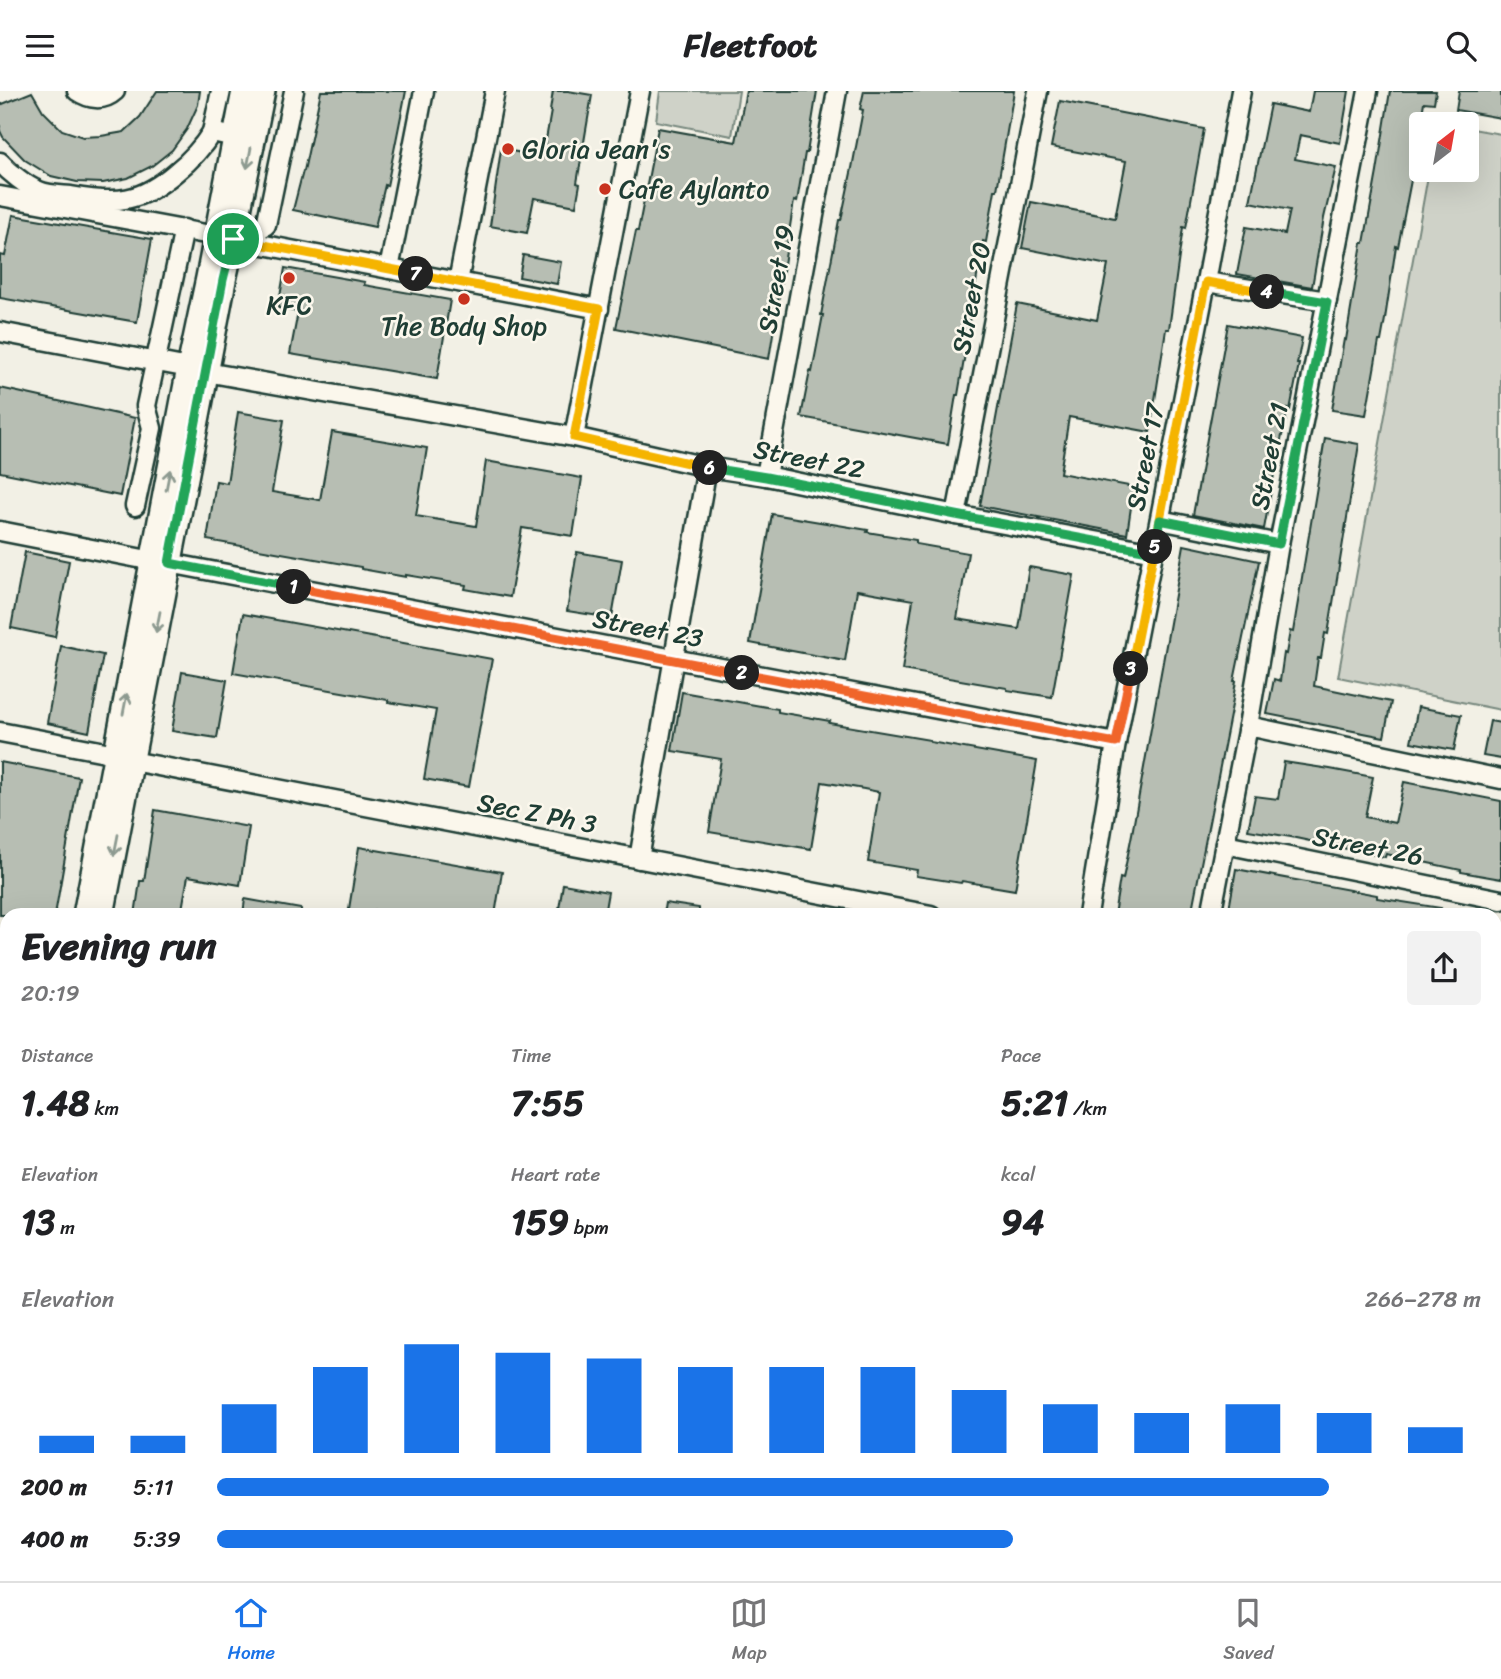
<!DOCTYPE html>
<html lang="en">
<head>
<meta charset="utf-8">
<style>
	body { margin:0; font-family:Sriracha,sans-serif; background:#f2f2f2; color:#202124; height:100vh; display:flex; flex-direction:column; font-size:26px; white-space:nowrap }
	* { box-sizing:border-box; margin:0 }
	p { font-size:23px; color:#757577 }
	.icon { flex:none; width:38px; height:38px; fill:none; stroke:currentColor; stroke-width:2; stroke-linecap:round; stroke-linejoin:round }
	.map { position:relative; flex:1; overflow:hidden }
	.sheet { position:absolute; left:0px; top:817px; width:1502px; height:674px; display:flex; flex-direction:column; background:#fff; border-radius:21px 21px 0 0; box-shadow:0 7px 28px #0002 }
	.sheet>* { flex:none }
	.needle { width:46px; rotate:31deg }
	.fabs { position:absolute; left:1409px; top:21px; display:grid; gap:14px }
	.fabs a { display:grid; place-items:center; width:70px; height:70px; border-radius:7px; background:#fff; box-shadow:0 7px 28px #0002; font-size:35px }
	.pin { position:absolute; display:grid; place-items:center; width:60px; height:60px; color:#fff; margin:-30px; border:4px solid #fff; border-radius:50%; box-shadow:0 2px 7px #0007 }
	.km { position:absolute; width:35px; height:35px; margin:-18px; border-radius:50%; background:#222; color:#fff; font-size:19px; line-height:35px; text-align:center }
	.round { display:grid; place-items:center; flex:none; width:74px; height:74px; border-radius:7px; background:#f2f2f2 }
	.head { display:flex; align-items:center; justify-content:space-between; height:119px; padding:0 21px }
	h1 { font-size:38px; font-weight:700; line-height:52px }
	.stats { display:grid; grid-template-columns:repeat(3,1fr); gap:10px; height:119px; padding:7px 21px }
	.stats div { display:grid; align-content:center }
	.stats b { font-size:35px; font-weight:700 }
	.stats small { font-size:19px; font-weight:400 }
	.stats p { font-size:19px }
	.chart { height:196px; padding:14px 21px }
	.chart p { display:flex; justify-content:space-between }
	.chart svg { width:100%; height:126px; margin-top:7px; stroke:#1a73e8; stroke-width:6 }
	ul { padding:0 21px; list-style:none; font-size:23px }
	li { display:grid; grid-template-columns:112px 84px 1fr; align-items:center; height:52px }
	li i { height:18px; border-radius:9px; background:#1a73e8 }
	header { display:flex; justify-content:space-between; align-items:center; height:91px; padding:0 21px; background:#fff; font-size:32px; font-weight:700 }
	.dock { display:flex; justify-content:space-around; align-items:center; height:98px; border-top:2px solid #e0e0e0; background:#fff; font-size:19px; color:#757577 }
	.dock a { display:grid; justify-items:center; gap:4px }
	.dock .current { color:#1a73e8 }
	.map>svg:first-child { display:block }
	.green { fill:#cfd2c8; stroke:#77887e; stroke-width:2 }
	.building { fill:#b7beb3; stroke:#1f3d34; stroke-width:2 }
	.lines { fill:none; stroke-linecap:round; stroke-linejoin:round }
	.minor-casing { stroke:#1f3d34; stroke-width:23 }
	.major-casing { stroke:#1f3d34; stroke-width:28 }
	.minor { stroke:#fbf7ec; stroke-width:18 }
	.major { stroke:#fbf7ec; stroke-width:23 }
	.oneway { stroke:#8d9a90 }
	.split-1-casing { stroke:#fff; stroke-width:14 }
	.split-2-casing { stroke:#fff; stroke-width:14 }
	.split-3-casing { stroke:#fff; stroke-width:14 }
	.split-4-casing { stroke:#fff; stroke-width:14 }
	.split-5-casing { stroke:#fff; stroke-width:14 }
	.split-6-casing { stroke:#fff; stroke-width:14 }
	.split-7-casing { stroke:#fff; stroke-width:14 }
	.split-8-casing { stroke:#fff; stroke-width:14 }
	.split-1 { stroke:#22a559; stroke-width:9 }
	.split-2 { stroke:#f0652b; stroke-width:9 }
	.split-3 { stroke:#f0652b; stroke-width:9 }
	.split-4 { stroke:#f5b400; stroke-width:9 }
	.split-5 { stroke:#22a559; stroke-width:9 }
	.split-6 { stroke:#22a559; stroke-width:9 }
	.split-7 { stroke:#f5b400; stroke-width:9 }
	.split-8 { stroke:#f5b400; stroke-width:9 }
	.poi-dot { fill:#c8321e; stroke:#fbf7ec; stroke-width:2.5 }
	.labels { text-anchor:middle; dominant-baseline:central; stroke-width:5; stroke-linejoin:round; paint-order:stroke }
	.poi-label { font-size:26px; fill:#1f3d34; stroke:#fbf7ec; text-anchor:start }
	.street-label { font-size:26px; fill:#1f3d34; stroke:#fbf7ec }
</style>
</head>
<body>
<header><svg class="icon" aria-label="menu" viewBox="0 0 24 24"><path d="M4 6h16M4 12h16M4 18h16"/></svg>Fleetfoot<svg class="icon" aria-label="search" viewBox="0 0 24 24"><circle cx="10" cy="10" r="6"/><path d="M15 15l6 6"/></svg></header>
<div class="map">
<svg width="1501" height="1490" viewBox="0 0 1501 1490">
	<rect width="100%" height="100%" fill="#f2f0e5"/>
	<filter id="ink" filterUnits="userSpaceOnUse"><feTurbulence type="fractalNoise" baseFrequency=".0143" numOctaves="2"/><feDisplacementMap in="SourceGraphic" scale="14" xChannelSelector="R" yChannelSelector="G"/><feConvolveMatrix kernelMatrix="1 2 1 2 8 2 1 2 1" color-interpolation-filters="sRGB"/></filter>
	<g filter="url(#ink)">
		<g class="green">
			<polygon points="660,0 739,0 732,45 656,30"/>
			<polygon points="1467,37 1501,43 1501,619 1338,586 1429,79 1466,79"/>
		</g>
		<g class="building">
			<polygon points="157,0 200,0 198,14 187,38 172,59 152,75 128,87 103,92 77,91 51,85 25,69 3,46 0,40 0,14 32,1 43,20 62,39 83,46 101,45 124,41 140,26"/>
			<polygon points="321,0 406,0 387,95 385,94 375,136 293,119 303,80 304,80"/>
			<polygon points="553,0 568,0 592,4 577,92 580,93 576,115 534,107 527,142 490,135 501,58 543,66 551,20 550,20"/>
			<polygon points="746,0 817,0 807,62 805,62 797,111 794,110 769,268 616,237 636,140 638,140 658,37 736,51"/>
			<polygon points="864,0 1014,0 997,99 995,99 986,151 983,150 965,257 966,257 958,304 956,304 948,353 801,326 810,280 812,281 823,224 821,224 839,129 841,129 852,77 863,19 860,18"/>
			<polygon points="1313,0 1349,0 1340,52 1300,44 1295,68 1336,76 1324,127 1312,196 1237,183 1246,136 1285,143 1290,119 1250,111 1270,13 1309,21"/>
			<polygon points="1390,0 1436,0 1434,12 1424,11 1412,84 1398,156 1396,155 1385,228 1381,250 1379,250 1366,324 1332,319 1344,248 1346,249 1350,224 1362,152 1364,152 1377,81"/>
			<polygon points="1459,0 1501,0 1501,27 1456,19"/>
			<polygon points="1060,10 1204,38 1186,137 1183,136 1169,238 1166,238 1150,341 1069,326 1060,382 1134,396 1127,443 980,415 1017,213 1097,229 1108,174 1022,157 1031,111 1115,127 1126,70 1051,56"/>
			<polygon points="13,124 152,148 137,231 0,207 0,164 5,165"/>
			<polygon points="523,164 561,171 557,193 519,186"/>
			<polygon points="285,177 365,191 364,194 450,209 437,288 290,263 298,221 278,217"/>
			<polygon points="1228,233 1302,247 1297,273 1299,273 1290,319 1288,318 1277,367 1264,438 1193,424"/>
			<polygon points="0,297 135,327 120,405 0,381"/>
			<polygon points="238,321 284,329 272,401 320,409 332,341 427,357 416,425 476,435 486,370 582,387 573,445 522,437 510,506 465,498 466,494 406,484 406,486 361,478 361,476 207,449 216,390 227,392"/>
			<polygon points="1325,347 1359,353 1328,543 1325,542 1321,567 1318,567 1314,595 1391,611 1384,646 1267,623 1274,588 1280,590 1284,562 1286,563 1290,540 1293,541"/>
			<polygon points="772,423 868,439 867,441 916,449 916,453 968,462 957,528 1019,538 1029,476 1074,484 1052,606 1007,599 1007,597 902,579 913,509 857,499 845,570 750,552"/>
			<polygon points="1184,454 1259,470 1234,590 1236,590 1232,614 1191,824 1114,824 1120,787 1123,788 1132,743"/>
			<polygon points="25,461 69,470 55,546 11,537"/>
			<polygon points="577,461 622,469 612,527 567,520"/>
			<polygon points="243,523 492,568 469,696 424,688 436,619 388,611 388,609 233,582"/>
			<polygon points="61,555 103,564 89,641 47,632"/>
			<polygon points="182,581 227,589 217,647 172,640"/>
			<polygon points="682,601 778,618 778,621 830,630 829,632 930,649 930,651 1037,670 1015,799 962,790 961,792 916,785 917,779 868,771 879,701 864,698 822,691 811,758 709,741 721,668 672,660"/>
			<polygon points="1418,616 1461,624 1454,659 1411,651"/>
			<polygon points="1490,630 1501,632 1501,668 1483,665"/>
			<polygon points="0,671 79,686 55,824 0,824"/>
			<polygon points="1284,671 1330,678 1373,686 1365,726 1395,732 1404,691 1501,710 1501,788 1461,781 1461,779 1386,763 1385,766 1291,746 1248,739 1255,705 1278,708"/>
			<polygon points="155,719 249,736 240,794 188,785 181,824 135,824 140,790 144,790"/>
			<polygon points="359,756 502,781 495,824 407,824 375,819 375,824 348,824"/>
			<polygon points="1236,778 1377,804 1377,807 1441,817 1440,824 1228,824"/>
			<polygon points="563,793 608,801 604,824 558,824"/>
			<polygon points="245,808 301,818 301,824 243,824"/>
			<polygon points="665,812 699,817 699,824 663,824"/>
		</g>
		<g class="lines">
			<g class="minor-casing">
				<g id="minor">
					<path d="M77,0C89,8 103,11 115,0"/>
					<polyline points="212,41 221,0"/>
					<path d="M0,71C9,81 26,95 39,100C48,104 61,104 71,105C117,113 140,112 176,81C191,69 202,57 212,41L235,46"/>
					<polyline points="0,105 216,145"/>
					<polyline points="233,148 599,218"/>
					<polyline points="255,153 258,139 266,134 294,0"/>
					<polyline points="389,178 424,0"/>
					<polyline points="458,191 495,0"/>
					<polyline points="1206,191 1327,210"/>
					<polyline points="0,241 189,277"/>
					<polyline points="206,281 574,346 707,376 766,385 956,424 1154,461"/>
					<polyline points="574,346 640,0"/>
					<polyline points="766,385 837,0"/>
					<polyline points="135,415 152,337 146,315 184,138"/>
					<polyline points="956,424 1038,0"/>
					<polyline points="1160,429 1279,453"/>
					<polyline points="0,440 153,470"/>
					<polyline points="169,472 1116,652"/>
					<polyline points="1248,635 1501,688"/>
					<polyline points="0,641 116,663"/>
					<polyline points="132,670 931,824"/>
					<polyline points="1225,753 1501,809"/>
					<polyline points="639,768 707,376"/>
					<polyline points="1088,824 1116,652 1206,191 1241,0"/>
					<polyline points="1211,824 1248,635 1279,453 1368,0"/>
					<polyline points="0,851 7,853"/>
					<polyline points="1494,930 1501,932"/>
					<polyline points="0,1049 7,1051"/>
					<polyline points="1494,1285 1501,1286"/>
					<polyline points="1494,1442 1501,1444"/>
					<polyline points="0,1444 7,1446"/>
					<polyline points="201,1484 231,1490"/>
					<polyline points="771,1490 772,1484"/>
					<polyline points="1200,1490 1201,1484"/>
				</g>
			</g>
			<g class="major-casing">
				<g id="major">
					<polyline points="85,824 189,277 208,187 244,0"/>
					<polyline points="102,824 224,189 233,148 263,0"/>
					<polyline points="0,1273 7,1236"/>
					<polyline points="0,1362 7,1326"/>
				</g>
			</g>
			<use href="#minor" class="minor"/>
			<use href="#major" class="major"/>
		</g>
		<defs><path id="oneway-shaft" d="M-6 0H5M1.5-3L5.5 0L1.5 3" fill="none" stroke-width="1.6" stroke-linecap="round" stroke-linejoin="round" transform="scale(1.75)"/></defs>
		<g class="oneway">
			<use href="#oneway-shaft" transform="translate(249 67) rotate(101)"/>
			<use href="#oneway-shaft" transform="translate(168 389) rotate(-79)"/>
			<use href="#oneway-shaft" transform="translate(158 531) rotate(101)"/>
			<use href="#oneway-shaft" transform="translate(125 613) rotate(-79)"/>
			<use href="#oneway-shaft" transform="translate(116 754) rotate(101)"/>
		</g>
	</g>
	<g class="lines" filter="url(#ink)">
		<g class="split-1-casing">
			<polyline id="split-1" points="233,148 223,189 169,472 294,496"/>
		</g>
		<g class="split-2-casing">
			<polyline id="split-2" points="294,496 742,582"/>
		</g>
		<g class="split-3-casing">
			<polyline id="split-3" points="742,582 1116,652 1131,578"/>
		</g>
		<g class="split-4-casing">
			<polyline id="split-4" points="1131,578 1206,191 1267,201"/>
		</g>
		<g class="split-5-casing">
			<polyline id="split-5" points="1155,456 1160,429 1279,453 1327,211 1267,201"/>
		</g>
		<g class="split-6-casing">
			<polyline id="split-6" points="710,377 766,386 956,424 1154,461 1155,456"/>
		</g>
		<g class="split-7-casing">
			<polyline id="split-7" points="416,183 599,218 574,346 710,377"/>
		</g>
		<g class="split-8-casing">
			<polyline id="split-8" points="233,148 416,183"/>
		</g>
		<use href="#split-1" class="split-1"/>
		<use href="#split-2" class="split-2"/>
		<use href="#split-3" class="split-3"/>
		<use href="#split-4" class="split-4"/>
		<use href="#split-5" class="split-5"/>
		<use href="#split-6" class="split-6"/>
		<use href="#split-7" class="split-7"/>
		<use href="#split-8" class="split-8"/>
	</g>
	<g class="poi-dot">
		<circle cx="508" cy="58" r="7"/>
		<circle cx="605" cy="98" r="7"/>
		<circle cx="289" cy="187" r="7"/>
		<circle cx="464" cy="208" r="7"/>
	</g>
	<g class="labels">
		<g class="poi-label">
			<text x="522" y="58">Gloria Jean's</text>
			<text x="619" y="98">Cafe Aylanto</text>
			<text x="289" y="214" text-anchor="middle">KFC</text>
			<text x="464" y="235" text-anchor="middle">The Body Shop</text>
		</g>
		<g class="street-label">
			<text transform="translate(776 188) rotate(-80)">Street 19</text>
			<text transform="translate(971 207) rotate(-79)">Street 20</text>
			<text transform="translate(1269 365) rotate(-79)">Street 21</text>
			<text transform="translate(1145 366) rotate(-79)">Street 17</text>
			<text transform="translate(809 368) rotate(11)">Street 22</text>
			<text transform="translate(648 537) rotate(11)">Street 23</text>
			<text transform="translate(537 722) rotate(11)">Sec Z Ph 3</text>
			<text transform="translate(1368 755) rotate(11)">Street 26</text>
		</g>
	</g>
</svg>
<div class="fabs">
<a><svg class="needle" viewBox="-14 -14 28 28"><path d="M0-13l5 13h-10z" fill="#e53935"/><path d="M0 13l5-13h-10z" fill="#757577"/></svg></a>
</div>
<div class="pin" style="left:233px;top:148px;background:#1e9e55"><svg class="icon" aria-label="arrive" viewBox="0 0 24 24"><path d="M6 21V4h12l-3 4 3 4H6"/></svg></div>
<b class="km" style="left:294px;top:496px">1</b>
<b class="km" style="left:742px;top:582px">2</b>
<b class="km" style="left:1131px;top:578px">3</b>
<b class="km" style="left:1267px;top:201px">4</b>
<b class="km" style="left:1155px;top:456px">5</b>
<b class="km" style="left:710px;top:377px">6</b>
<b class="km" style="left:416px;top:183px">7</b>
<section class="sheet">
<div class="head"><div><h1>Evening run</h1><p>20:19</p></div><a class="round"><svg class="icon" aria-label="share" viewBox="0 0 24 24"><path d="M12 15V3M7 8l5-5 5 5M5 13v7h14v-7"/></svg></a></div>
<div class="stats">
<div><p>Distance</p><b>1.48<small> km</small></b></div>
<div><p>Time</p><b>7:55</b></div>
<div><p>Pace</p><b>5:21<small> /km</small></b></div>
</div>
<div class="stats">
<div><p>Elevation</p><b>13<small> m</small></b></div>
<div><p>Heart rate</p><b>159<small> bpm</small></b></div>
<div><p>kcal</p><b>94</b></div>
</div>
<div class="chart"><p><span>Elevation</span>266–278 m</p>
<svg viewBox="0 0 160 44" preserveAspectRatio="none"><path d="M5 44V38M15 44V38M25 44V27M35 44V14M45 44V6M55 44V9M65 44V11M75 44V14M85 44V14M95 44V14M105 44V22M115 44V27M125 44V30M135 44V27M145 44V30M155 44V35"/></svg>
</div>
<ul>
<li><b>200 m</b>5:11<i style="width:88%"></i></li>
<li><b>400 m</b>5:39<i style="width:63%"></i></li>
</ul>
</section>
</div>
<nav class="dock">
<a class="current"><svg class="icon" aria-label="home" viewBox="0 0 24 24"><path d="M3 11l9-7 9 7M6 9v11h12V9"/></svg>Home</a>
<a><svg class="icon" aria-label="map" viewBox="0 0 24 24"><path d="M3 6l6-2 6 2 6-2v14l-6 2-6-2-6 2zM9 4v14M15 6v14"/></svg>Map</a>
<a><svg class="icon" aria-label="saved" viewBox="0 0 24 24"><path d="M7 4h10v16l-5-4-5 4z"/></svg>Saved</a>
</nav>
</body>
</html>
